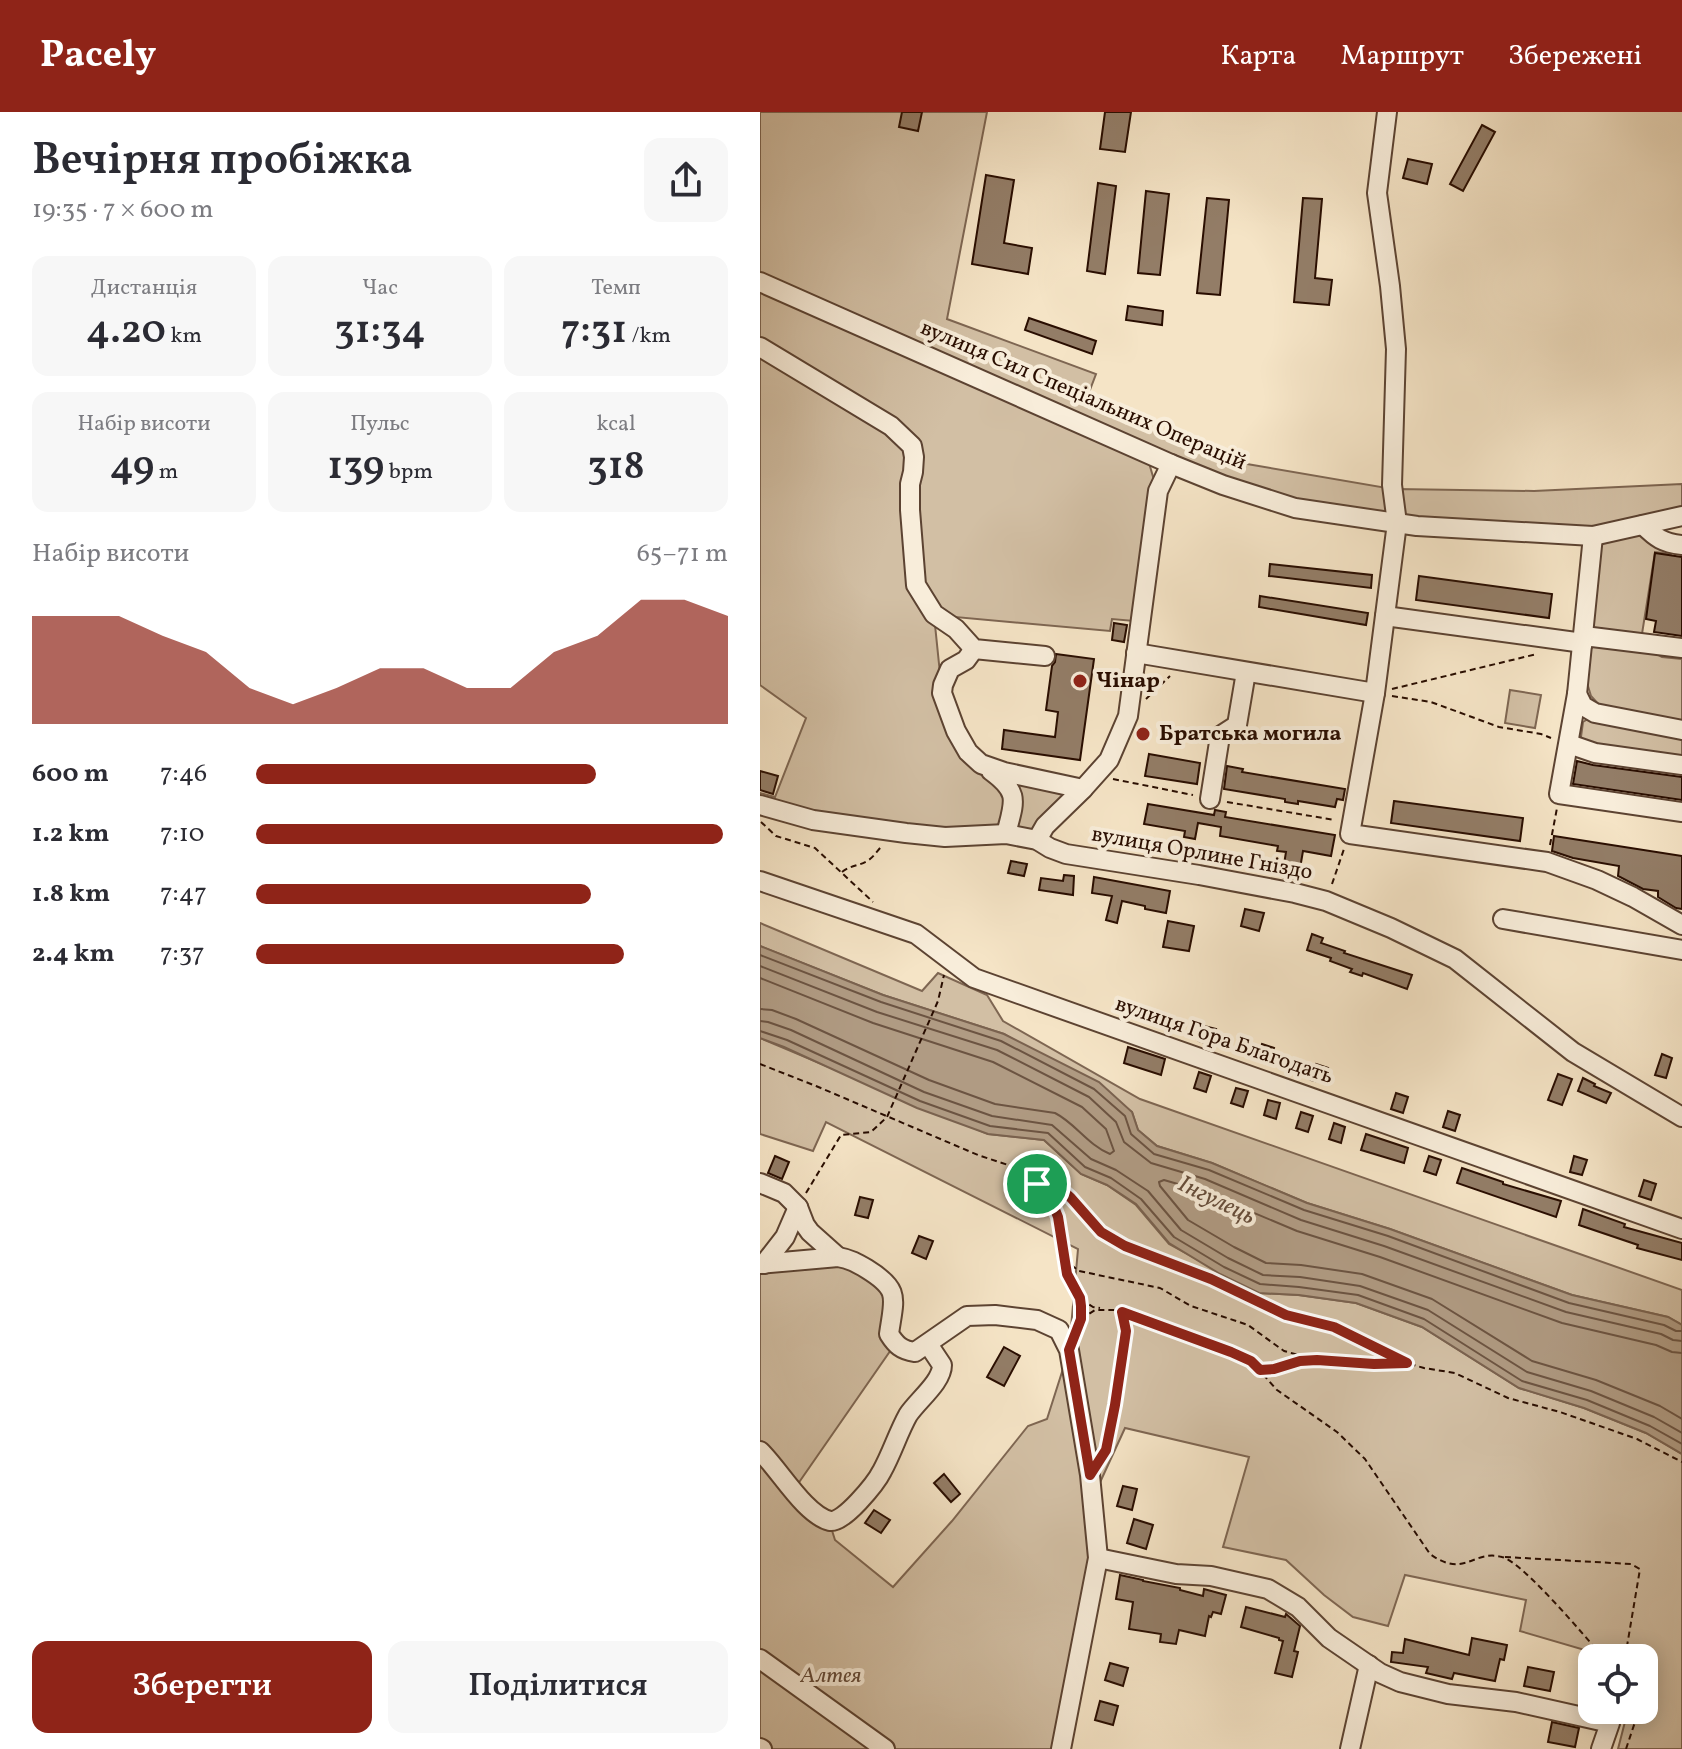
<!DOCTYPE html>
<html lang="uk">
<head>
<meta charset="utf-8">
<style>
	body { margin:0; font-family:Vollkorn,serif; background:#f7f7f7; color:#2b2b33; height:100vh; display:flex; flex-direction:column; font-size:30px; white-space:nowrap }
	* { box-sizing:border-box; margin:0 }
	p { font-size:26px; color:#7c7c81 }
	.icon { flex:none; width:44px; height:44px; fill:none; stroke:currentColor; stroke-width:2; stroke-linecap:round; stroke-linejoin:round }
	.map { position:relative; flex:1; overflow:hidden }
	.details { display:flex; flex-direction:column; background:#fff; width:760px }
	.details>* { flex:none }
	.fabs { position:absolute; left:818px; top:1532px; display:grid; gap:16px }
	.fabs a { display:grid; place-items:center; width:80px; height:80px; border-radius:16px; background:#fff; box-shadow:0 4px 20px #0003; font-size:40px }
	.pin { position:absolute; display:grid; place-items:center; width:68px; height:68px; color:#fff; margin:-34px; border:4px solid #fff; border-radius:50%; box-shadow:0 2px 8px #0007 }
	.round { display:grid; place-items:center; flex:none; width:84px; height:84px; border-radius:16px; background:#f7f7f7 }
	.head { display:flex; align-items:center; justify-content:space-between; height:136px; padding:0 32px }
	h1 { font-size:44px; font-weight:600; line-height:60px }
	.stats { display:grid; grid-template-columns:repeat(3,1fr); gap:12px; height:136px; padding:8px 32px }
	.stats div { display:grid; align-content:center; border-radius:16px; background:#f7f7f7; text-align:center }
	.stats b { font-size:40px; font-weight:600 }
	.stats small { font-size:22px; font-weight:400 }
	.stats p { font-size:22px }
	.chart { height:224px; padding:16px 32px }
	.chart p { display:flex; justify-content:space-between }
	.chart svg { width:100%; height:144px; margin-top:8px; fill:#8f2418; opacity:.7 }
	.button { display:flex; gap:16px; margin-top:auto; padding:16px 32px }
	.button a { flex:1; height:92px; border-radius:16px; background:#8f2418; color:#fff; font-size:32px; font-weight:600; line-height:92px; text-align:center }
	.button a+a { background:#f7f7f7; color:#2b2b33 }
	ul { padding:0 32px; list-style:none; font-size:26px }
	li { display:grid; grid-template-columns:128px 96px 1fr; align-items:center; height:60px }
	li i { height:20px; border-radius:10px; background:#8f2418 }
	header { display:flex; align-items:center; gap:48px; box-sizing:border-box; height:112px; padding:0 40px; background:#8f2418; color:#fff }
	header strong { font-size:38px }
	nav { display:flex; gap:44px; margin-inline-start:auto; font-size:28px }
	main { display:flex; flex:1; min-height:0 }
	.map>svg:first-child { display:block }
	.green { fill:#d2bfa4; stroke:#7e6652; stroke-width:2 }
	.water { fill:#b09b83; stroke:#7a624f; stroke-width:2 }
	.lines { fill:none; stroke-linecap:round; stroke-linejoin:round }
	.shore { stroke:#6c5442; stroke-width:2 }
	.building { fill:#937d67; stroke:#290d00; stroke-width:2 }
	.minor-casing { stroke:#5c4332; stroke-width:22 }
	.path { stroke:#290d00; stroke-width:2; stroke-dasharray:6 4; stroke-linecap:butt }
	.minor { stroke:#f8edda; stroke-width:18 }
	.route-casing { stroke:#fff; stroke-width:16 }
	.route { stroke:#8f2418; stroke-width:10 }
	.poi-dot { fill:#8f2418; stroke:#f8edda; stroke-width:3 }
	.labels { text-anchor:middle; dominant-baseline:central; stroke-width:8; stroke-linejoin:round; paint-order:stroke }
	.street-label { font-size:22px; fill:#290d00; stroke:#f8edda }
	.poi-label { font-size:22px; font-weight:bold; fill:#290d00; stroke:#f8edda; text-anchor:start }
	.park-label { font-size:22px; font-style:italic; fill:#644b39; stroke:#f8edda }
	.water-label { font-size:24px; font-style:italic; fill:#664d3b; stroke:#f8edda }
</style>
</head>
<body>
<header>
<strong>Pacely</strong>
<nav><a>Карта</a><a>Маршрут</a><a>Збережені</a></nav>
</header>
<main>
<section class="details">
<div class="head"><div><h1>Вечірня пробіжка</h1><p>19:35 · 7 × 600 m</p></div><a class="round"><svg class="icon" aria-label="share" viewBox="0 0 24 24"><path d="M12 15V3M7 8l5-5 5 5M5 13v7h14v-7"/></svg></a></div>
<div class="stats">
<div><p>Дистанція</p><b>4.20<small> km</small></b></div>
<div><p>Час</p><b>31:34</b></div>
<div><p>Темп</p><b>7:31<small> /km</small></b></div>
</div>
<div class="stats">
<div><p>Набір висоти</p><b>49<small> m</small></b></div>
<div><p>Пульс</p><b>139<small> bpm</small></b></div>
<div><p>kcal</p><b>318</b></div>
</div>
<div class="chart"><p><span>Набір висоти</span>65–71 m</p>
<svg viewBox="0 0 160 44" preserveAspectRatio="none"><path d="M0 44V11L10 11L20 11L30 17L40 22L50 33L60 38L70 33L80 27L90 27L100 33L110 33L120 22L130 17L140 6L150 6L160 11V44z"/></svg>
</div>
<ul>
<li><b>600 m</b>7:46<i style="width:72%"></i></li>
<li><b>1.2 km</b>7:10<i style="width:99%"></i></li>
<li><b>1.8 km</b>7:47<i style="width:71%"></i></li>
<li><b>2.4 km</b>7:37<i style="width:78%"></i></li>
</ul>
<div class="button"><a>Зберегти</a><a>Поділитися</a></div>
</section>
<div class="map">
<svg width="922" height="1637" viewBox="0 0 922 1637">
	<rect width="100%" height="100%" fill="#f5e4c6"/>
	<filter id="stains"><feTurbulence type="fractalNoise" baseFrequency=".0025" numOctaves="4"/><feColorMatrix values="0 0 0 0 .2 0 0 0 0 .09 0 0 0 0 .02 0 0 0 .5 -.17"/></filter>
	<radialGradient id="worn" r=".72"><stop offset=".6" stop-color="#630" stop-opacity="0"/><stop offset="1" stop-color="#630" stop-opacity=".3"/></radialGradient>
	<g class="green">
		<polygon points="0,0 227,0 187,207 336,262 325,291 410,325 487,352 627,376 629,405 536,391 464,369 0,170"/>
		<polygon points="0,175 389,351 394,368 374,509 352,507 350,519 174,503 182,581 208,640 313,674 277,728 185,725 0,693 0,681 15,685 46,606 0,573"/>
		<polygon points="922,372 922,395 833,417 641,405 637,377 774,379"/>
		<polygon points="878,420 912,438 911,442 895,440 882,522 828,515 839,431"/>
		<polygon points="832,529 884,535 902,545 922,547 922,614 841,595 831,584 827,571"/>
		<polygon points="750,578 781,583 775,616 745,611"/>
		<polygon points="831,605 922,623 922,648 820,632 823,610"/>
		<polygon points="0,811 162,879 178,861 227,883 243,909 380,987 922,1178 922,1213 908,1205 812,1183 630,1117 547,1091 452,1051 397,1034 378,1018 372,1000 244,922 123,883 0,834"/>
		<polygon points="0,926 228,1022 284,1028 321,1062 347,1073 376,1093 409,1132 499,1181 538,1183 596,1191 662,1215 759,1276 824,1296 886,1321 922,1342 922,1637 858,1637 868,1598 884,1598 884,1546 852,1546 760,1519 766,1488 645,1463 628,1514 593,1505 564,1483 526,1448 463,1435 489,1345 365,1316 331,1390 338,1446 301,1637 0,1637 0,1152 78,1145 124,1168 135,1232 33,1379 69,1409 75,1428 133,1475 192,1409 268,1314 287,1307 309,1238 318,1137 66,1010 53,1039 0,1022"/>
	</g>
	<polygon class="water" points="0,834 123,883 244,922 339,970 372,1000 378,1018 397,1034 452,1051 547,1091 630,1117 812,1183 908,1205 922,1213 922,1342 886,1321 824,1296 759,1276 662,1215 596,1191 539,1183 499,1181 460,1162 409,1131 376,1092 347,1073 321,1062 284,1028 228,1022 157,996 24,935 0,926"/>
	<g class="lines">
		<g class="shore">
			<polyline points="0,843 121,890 241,929 334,977 365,1004 371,1022 394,1042 449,1058 544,1098 628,1124 809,1191 904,1213 916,1219 922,1219"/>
			<polyline points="0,854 117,900 237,938 329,985 356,1010 364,1030 391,1051 445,1067 541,1108 624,1134 806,1200 901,1222 913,1228 922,1229"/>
			<path d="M0,866L113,911L233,950L322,995L346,1017L354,1039L350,1042C328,1033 315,1011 295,1001L235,992L169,968L36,907L12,898L0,897"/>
			<polyline points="0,909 8,910 31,918 164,980 232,1004 292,1013 331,1047 356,1058 388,1079 421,1118 468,1146 503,1163 540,1165 600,1174 668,1198 767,1260 831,1279 894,1305 922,1321"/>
			<polyline points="0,919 27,928 160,989 230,1014 288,1021 325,1055 351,1066 381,1087 414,1125 464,1155 500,1172 539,1175 598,1183 664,1207 762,1269 827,1288 890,1314 922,1332"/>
			<polyline points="922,1241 912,1240 896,1233 802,1211 620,1145 537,1119 442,1079 404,1068 399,1070 400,1074 428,1108 474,1135 506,1151 541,1153 602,1162 672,1187 772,1249 836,1268 900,1294 922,1307"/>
		</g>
	</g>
	<g class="building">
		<polygon points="142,0 162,0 158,19 139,15"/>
		<polygon points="345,0 371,0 365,40 340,37"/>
		<polygon points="722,13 735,20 703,79 690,72"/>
		<polygon points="648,47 672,52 667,72 643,66"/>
		<polygon points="226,63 254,68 244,131 272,136 268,162 212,152"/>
		<polygon points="338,71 356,74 345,162 327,159"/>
		<polygon points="386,79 409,82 400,163 378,161"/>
		<polygon points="447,86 469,88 460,183 437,181"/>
		<polygon points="543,86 562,87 555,166 572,168 569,193 534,190"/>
		<polygon points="368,194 403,199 402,213 366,208"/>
		<polygon points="269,206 336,229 332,242 265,218"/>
		<polygon points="895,441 922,445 922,524 894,520 896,509 886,507"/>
		<polygon points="510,452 612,463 611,476 509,464"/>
		<polygon points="659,464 792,482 789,506 656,488"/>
		<polygon points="500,484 608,501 606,513 499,495"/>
		<polygon points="354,511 367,513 364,530 352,528"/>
		<polygon points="296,542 334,547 320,648 242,637 244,618 295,625 298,600 286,598 292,554 295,550"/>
		<polygon points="389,642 440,651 437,672 385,664"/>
		<polygon points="817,649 833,653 922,665 922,688 813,672"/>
		<polygon points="467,654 483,657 482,660 585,677 583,688 577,687 575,695 538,689 538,692 525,690 525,687 464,677"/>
		<polygon points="0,659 18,664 13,682 0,678"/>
		<polygon points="634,689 763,706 760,729 631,711"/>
		<polygon points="388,692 454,703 455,698 466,700 465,705 575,723 571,744 543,739 538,768 522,765 526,740 517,739 518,734 460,724 461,715 438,711 435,727 424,725 425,719 384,712"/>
		<polygon points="794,724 922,744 922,797 916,796 898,785 898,779 883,777 858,764 859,754 813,746 792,739"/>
		<polygon points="251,749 267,752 264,764 248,761"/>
		<polygon points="304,763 314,764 313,783 279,778 281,766 303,769"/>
		<polygon points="334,765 410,779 406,801 385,797 385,794 362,789 357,811 346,808 352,784 332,781"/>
		<polygon points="485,797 504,801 499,819 481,814"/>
		<polygon points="408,809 434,814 429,839 403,835"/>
		<polygon points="552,822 563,826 561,831 585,839 584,841 652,863 647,877 603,861 602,864 590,860 592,857 570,849 571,846 547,838"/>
		<polygon points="444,914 456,917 451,933 439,929"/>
		<polygon points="502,932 514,936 509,951 497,948"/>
		<polygon points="368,935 405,947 401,963 364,951"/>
		<polygon points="902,942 912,946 906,966 895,963"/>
		<polygon points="556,952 568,956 563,971 551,968"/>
		<polygon points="439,960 451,964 446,980 434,976"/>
		<polygon points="798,962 812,967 802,993 788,988"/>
		<polygon points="823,966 835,972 834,974 851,981 846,991 818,979"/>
		<polygon points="476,976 488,979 483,995 471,991"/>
		<polygon points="636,981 648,985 643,1001 631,997"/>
		<polygon points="508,988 520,991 516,1007 504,1003"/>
		<polygon points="688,999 700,1003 695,1019 683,1015"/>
		<polygon points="541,1000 553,1004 548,1020 536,1016"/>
		<polygon points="574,1011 585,1015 581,1031 569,1027"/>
		<polygon points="606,1022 648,1036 644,1051 601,1038"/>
		<polygon points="15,1044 29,1050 22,1067 8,1061"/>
		<polygon points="669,1044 681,1048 676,1063 664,1059"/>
		<polygon points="814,1044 827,1048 822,1063 810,1060"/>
		<polygon points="702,1056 743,1070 743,1072 801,1089 796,1105 697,1071"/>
		<polygon points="884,1068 896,1072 891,1088 879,1084"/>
		<polygon points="100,1085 113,1088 108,1106 95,1103"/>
		<polygon points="823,1097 865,1112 864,1115 922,1131 922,1148 877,1136 878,1133 819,1113"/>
		<polygon points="159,1124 173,1129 166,1147 152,1141"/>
		<polygon points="244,1235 260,1244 244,1274 227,1265"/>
		<polygon points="184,1362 200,1382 191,1390 174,1371"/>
		<polygon points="363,1374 377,1377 372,1398 357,1394"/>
		<polygon points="114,1398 130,1408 121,1421 105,1411"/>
		<polygon points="374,1407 393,1413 386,1437 367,1431"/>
		<polygon points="360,1463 383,1468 383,1469 420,1476 420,1478 443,1484 444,1477 466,1483 461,1502 453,1500 451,1505 449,1504 445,1524 419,1518 416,1532 400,1530 401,1522 369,1517 373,1490 356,1487"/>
		<polygon points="486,1495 525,1505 526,1502 540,1514 534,1539 538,1540 532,1565 515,1561 523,1529 519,1528 519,1526 481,1515"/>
		<polygon points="712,1526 747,1533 744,1548 740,1547 735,1569 694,1561 692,1567 666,1561 668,1555 631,1550 632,1540 643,1541 645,1527 709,1543"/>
		<polygon points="350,1551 368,1556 363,1574 345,1568"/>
		<polygon points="768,1555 794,1560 790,1579 764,1574"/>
		<polygon points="340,1589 358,1594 353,1613 335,1608"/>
		<polygon points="792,1610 819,1616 815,1635 788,1630"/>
	</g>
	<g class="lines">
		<g class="minor-casing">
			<g id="minor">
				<polyline points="627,0 617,81 630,174 636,237 632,373 637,411 615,581 590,722 787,750 837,768 873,785 922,813"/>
				<polyline points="0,170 411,352 463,373 535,396 657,414 833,424 922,404"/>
				<polyline points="0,235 131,314 152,334 154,345 153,360 150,372 150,398 156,473 174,502 196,517 214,537 285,544"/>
				<path d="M883,413C896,426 903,431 922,433"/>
				<polyline points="833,424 817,582 799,682 922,700"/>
				<polyline points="625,504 823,531"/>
				<polyline points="824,524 922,536"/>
				<polyline points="214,537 206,548 190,557 183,573 182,581 196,619 208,640 221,652 244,660 323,677"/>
				<polyline points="376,541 615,581"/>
				<polyline points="817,582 823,594 835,601 922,618"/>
				<polyline points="809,632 835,641 922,653"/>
				<path d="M231,659C261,681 254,690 246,722"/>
				<polyline points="450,687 460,624 477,613 486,560"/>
				<polyline points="0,693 53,708 146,721 185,725 246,722 277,728 290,736 306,742 439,763 535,781 566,789 631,816 695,847 813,940 922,1005"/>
				<polyline points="277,728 285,714 323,677 349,648 368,604 398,379 411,352"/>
				<polyline points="0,769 156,822 214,866 922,1117"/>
				<polyline points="743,807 922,838"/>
				<polyline points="0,1071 24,1081 38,1095 45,1113 50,1120 78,1145"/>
				<path d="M0,1152L78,1145C90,1147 97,1151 107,1157C141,1178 134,1186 129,1222C136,1233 141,1238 155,1240L207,1204L235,1203L277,1208L299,1218L309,1238L330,1363L338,1446L301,1637"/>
				<polyline points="4,1152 25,1125 38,1095"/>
				<path d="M0,1339C19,1357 45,1403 70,1409C83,1412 116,1371 122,1359C132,1341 138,1321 148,1303C158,1288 182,1270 182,1253L168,1232"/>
				<polyline points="338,1446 416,1462 451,1464 508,1477 538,1495 569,1526 620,1561 640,1570 688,1582 756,1590 850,1611 841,1637"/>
				<polyline points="0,1547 125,1637"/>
				<polyline points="0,1636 2,1637"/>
				<polyline points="590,1637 609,1553"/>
			</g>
		</g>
		<g class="path">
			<polyline points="632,577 777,542"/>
			<polyline points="632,584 671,590 739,615 781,622 791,626"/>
			<polyline points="386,587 410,564"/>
			<polyline points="353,667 433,683"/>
			<polyline points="467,690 575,708"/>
			<polyline points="1,710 16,724 55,736 113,790"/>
			<polyline points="790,733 797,696"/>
			<path d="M82,760C91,753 99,754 107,749C114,745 117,739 122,734"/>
			<polyline points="572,772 584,737"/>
			<polyline points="0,952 56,974 218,1043 254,1055 277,1072 292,1090 298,1105 307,1162 320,1186 321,1207 316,1218"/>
			<polyline points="277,1072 301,1077 311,1086 341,1120 365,1134 451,1167 526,1203 574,1215 647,1251 664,1256 695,1261 748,1286 800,1300 877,1327 922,1350"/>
			<polyline points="46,1081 81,1023 111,1020 127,1005 178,889 184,863"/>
			<polyline points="303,1135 310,1152 319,1159 400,1176 431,1194 488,1213 524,1239 557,1248"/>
			<polyline points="321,1187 333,1195 340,1196"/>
			<path d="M321,1207L335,1198H356L491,1249L517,1278L577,1320L605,1347L670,1442C705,1467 713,1437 742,1445C763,1450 826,1526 844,1546"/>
			<polyline points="502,1258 514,1257 540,1249 557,1248 614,1252 646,1251"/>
			<path d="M344,1341C354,1316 370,1225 362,1202"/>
			<polyline points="745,1445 871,1452 880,1457 865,1546"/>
			<polyline points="866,1637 879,1598"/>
		</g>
		<use href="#minor" class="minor"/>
	</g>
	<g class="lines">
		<g class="route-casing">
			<polygon id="route" points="277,1072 301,1077 311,1086 341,1120 365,1134 451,1167 526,1203 574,1215 647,1251 614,1252 557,1248 540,1249 514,1257 500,1258 491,1249 471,1240 362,1200 366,1219 355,1293 346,1338 330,1363 309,1238 321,1207 321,1194 320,1186 307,1162 298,1105 292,1090"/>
		</g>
		<use href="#route" class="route"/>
	</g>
	<g class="poi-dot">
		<circle cx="320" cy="569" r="8"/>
		<circle cx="383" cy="622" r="8"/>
	</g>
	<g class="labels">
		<g class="street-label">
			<text transform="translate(323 284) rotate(23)">вулиця Сил Спеціальних Операцій</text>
			<text transform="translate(442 742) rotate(10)">вулиця Орлине Гніздо</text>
			<text transform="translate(464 929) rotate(19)">вулиця Гора Благодать</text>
		</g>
		<g class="poi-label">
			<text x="336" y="569">Чінар</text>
			<text x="399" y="622">Братська могила</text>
		</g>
		<g class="park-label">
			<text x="71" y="1564">Алтея</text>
		</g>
		<g class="water-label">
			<text transform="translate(456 1089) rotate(26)">Інгулець</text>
		</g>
	</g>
	<rect width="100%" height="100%" filter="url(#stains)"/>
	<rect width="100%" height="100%" fill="url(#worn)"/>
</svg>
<div class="fabs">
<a><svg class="icon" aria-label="locate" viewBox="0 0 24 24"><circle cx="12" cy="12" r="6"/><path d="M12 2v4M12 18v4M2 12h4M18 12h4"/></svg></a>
</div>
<div class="pin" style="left:277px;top:1072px;background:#1e9e55"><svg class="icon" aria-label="arrive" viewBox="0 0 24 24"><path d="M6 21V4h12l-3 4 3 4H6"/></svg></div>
</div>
</main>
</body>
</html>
